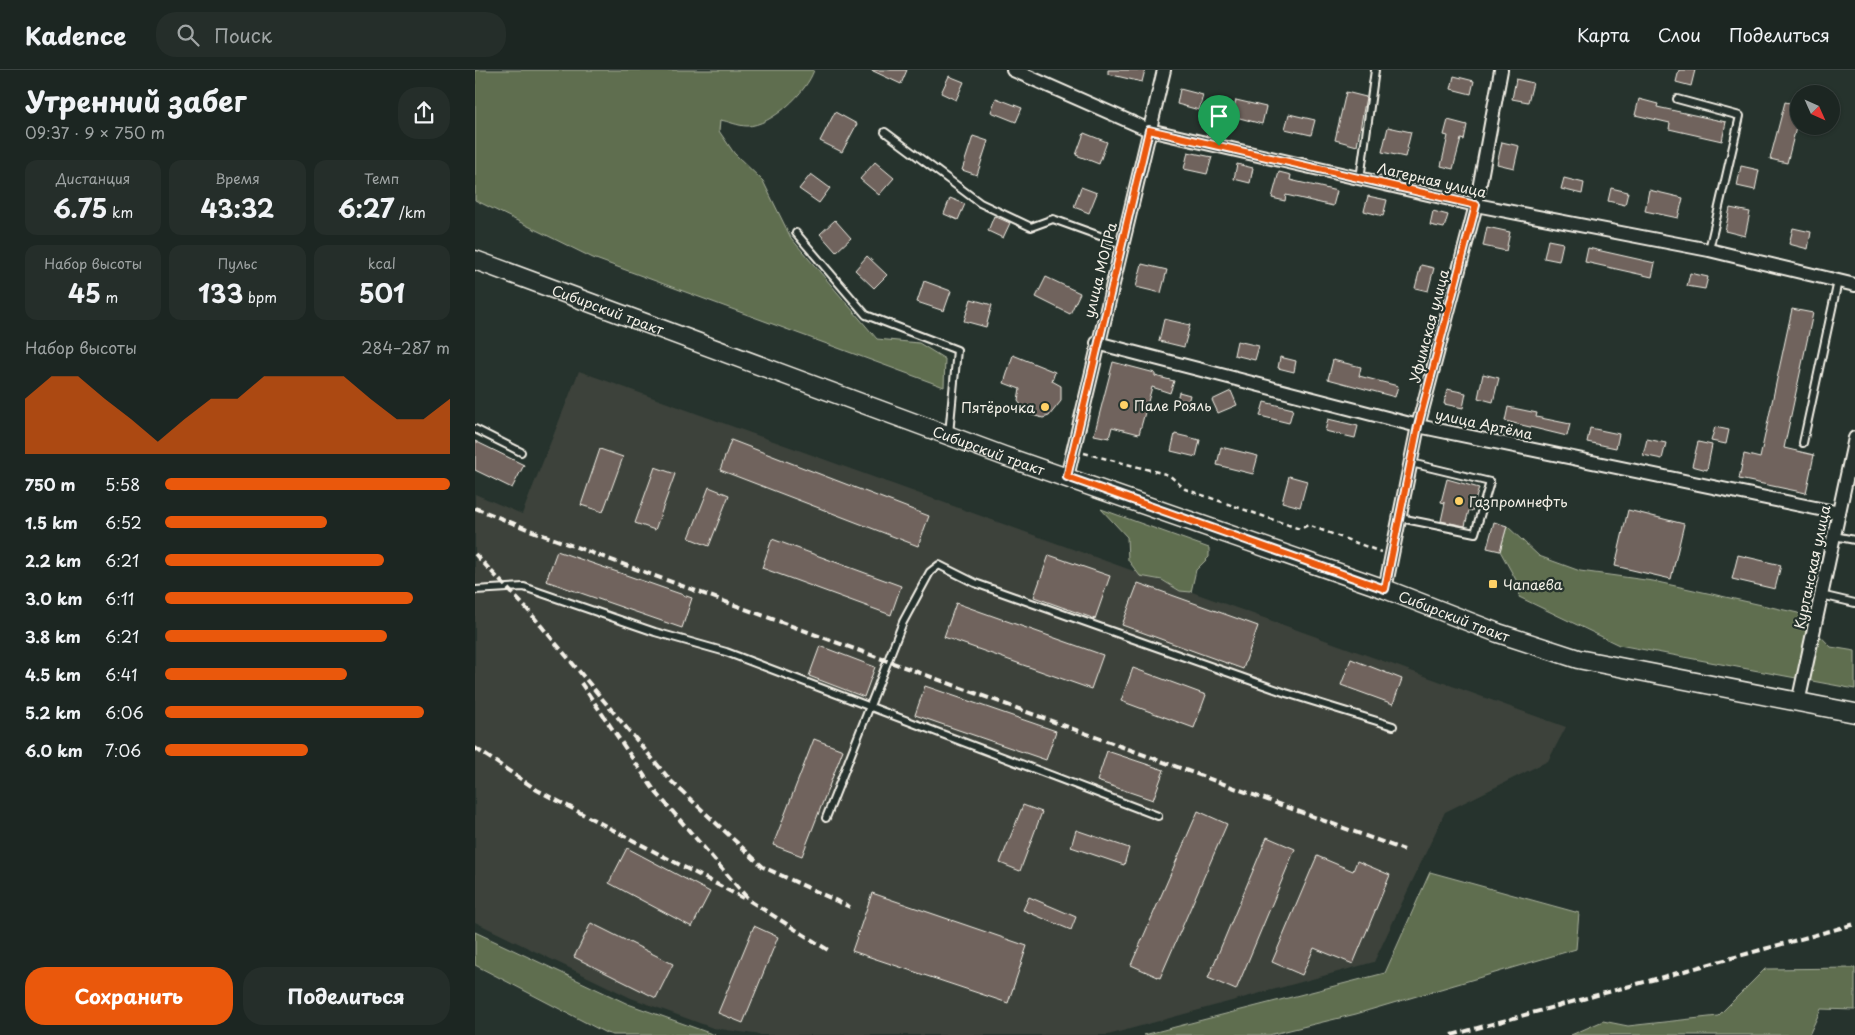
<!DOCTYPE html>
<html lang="ru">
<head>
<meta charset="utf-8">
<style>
	body { margin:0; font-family:"Playpen Sans",sans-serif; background:#252e2a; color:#f1f3f6; height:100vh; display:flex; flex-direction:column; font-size:19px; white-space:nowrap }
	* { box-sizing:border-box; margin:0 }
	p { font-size:16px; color:#a0a5a5 }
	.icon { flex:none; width:28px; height:28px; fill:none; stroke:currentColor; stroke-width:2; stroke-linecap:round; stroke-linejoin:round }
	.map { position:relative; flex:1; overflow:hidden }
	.side { display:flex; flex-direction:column; background:#1c2622; width:475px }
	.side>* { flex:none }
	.needle { width:32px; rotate:135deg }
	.tools { position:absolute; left:1315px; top:15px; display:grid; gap:10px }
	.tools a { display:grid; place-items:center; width:50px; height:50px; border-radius:50%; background:#1c2622; box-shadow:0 1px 4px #0004,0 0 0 1px #3a4340; font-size:25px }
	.pin { position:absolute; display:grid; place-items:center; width:42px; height:42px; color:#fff; margin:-51px -21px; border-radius:50% 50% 50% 0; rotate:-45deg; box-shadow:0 0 5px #0007 }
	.pin .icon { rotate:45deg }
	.round { display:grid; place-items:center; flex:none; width:52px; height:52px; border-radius:20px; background:#252e2a }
	.head { display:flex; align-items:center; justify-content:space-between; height:85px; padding:0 25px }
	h1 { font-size:28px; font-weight:700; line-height:38px }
	.figures { display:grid; grid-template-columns:repeat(3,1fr); gap:8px; height:85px; padding:5px 25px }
	.figures div { display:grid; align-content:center; border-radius:12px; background:#252e2a; text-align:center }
	.figures b { font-size:25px; font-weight:700 }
	.figures small { font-size:14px; font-weight:400 }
	.figures p { font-size:14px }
	.chart { height:140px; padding:10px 25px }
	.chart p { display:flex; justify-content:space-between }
	.chart svg { width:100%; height:90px; margin-top:5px; fill:#ea580c; opacity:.7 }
	.action { display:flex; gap:10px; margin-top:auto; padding:10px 25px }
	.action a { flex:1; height:58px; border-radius:20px; background:#ea580c; color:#fff; font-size:20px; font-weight:700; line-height:58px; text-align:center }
	.action a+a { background:#252e2a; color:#f1f3f6 }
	ul { padding:0 25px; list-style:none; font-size:16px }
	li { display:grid; grid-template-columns:80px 60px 1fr; align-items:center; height:38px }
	li i { height:12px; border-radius:6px; background:#ea580c }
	header { display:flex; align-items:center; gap:30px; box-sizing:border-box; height:70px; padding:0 25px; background:#1c2622; border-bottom:1px solid #3a4340 }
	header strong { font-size:24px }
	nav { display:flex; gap:28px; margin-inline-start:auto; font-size:18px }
	.search { width:350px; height:45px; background:#252e2a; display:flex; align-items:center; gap:12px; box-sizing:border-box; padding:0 18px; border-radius:20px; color:#a0a5a5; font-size:19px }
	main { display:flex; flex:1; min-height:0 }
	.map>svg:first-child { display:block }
	.built { fill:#3c423b }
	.green { fill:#5e6e50; stroke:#a9b09c }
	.building { fill:#70645d; stroke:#f4f1e8 }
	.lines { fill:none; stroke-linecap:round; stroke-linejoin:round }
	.service-casing { stroke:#f4f1e8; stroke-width:10 }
	.minor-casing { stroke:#f4f1e8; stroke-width:16 }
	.secondary-casing { stroke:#f4f1e8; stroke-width:21 }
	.path { stroke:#f4f1e8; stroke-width:2.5; stroke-dasharray:5 4; stroke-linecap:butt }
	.service { stroke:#26332d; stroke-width:6 }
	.minor { stroke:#26332d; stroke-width:12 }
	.secondary { stroke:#26332d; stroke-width:18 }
	.rail { stroke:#f4f1e8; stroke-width:4; stroke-dasharray:8 4; stroke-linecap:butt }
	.route-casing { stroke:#fff; stroke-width:10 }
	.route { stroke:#ea580c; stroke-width:6 }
	.poi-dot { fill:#ffd166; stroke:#26332d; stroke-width:2 }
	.labels { text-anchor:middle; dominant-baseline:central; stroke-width:4.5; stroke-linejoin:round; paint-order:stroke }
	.street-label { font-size:14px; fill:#f4f1e8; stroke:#26332d }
	.poi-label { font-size:14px; fill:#f4f1e8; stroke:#26332d; text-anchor:start }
</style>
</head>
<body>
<header>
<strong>Kadence</strong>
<div class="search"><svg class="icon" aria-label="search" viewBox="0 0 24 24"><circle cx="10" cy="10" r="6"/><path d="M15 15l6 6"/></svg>Поиск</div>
<nav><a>Карта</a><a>Слои</a><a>Поделиться</a></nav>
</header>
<main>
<section class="side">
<div class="head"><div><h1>Утренний забег</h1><p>09:37 · 9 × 750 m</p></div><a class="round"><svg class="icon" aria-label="share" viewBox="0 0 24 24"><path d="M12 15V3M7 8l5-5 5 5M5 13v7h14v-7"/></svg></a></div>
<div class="figures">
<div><p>Дистанция</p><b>6.75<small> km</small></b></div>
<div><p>Время</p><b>43:32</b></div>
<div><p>Темп</p><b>6:27<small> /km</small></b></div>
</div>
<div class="figures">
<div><p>Набор высоты</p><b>45<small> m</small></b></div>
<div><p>Пульс</p><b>133<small> bpm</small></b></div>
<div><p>kcal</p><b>501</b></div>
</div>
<div class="chart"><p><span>Набор высоты</span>284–287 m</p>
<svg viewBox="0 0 160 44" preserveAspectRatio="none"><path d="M0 44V17L10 6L20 6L30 17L40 27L50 38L60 27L70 17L80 17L90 6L100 6L110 6L120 6L130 17L140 27L150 27L160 17V44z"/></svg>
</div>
<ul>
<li><b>750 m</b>5:58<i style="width:100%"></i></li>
<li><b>1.5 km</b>6:52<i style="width:57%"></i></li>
<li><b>2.2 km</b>6:21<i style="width:77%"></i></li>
<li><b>3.0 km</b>6:11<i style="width:87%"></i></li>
<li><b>3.8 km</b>6:21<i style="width:78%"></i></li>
<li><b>4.5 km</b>6:41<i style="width:64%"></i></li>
<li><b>5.2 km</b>6:06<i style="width:91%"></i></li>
<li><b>6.0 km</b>7:06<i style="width:50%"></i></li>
</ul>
<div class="action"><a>Сохранить</a><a>Поделиться</a></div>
</section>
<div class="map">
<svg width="1380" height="965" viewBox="0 0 1380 965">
	<rect width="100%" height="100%" fill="#26332d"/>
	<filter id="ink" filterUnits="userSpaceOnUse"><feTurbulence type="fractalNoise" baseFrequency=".02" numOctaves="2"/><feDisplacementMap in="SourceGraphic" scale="10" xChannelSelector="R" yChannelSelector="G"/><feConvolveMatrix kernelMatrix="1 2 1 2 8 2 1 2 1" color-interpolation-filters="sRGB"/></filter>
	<g filter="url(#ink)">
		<polygon class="built" points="104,301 1091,657 1073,691 970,742 899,892 633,965 286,965 238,958 156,928 0,852 0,424 47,444"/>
		<g class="green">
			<path d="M0,0H339C332,22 296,56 272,56C263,56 253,51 245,50L244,61L259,83L288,111L316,168L402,269L444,273L470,289L469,317L118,188L0,130Z"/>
			<polygon points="626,439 734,478 734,487 721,500 716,522 705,521 687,510 665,506 653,490 652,467"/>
			<polygon points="1032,456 1064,486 1105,501 1178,511 1323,543 1356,577 1380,581 1380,619 1144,575 1044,527 1046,519 1025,481"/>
			<polygon points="955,802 1104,843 1101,879 881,944 794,965 669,965 910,903"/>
			<polygon points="0,862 153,934 240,965 138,965 131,963 0,895"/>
			<polygon points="1380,898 1380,940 1346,939 1334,965 1096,965 1128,951 1153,956 1243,946 1290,899"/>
		</g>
		<g class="building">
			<polygon points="396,0 432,0 426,14"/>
			<polygon points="633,0 670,0 667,12 633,4"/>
			<polygon points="1204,0 1220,0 1216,16 1201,12"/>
			<polygon points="474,6 489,12 481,30 466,23"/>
			<polygon points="979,6 999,11 996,24 976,19"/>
			<polygon points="1041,9 1058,13 1053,32 1037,29"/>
			<polygon points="705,19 728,25 724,40 702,34"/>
			<polygon points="871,22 891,27 882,76 860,70"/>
			<polygon points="521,28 547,38 541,52 516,42"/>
			<polygon points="1164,29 1183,34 1182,37 1251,52 1247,71 1194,59 1195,53 1160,45"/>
			<polygon points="761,30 791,37 787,54 757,46"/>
			<polygon points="1310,32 1324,35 1324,46 1312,93 1295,89"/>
			<polygon points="360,42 382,54 367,82 345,71"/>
			<polygon points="814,44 840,50 836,65 810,59"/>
			<polygon points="973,50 992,55 989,70 986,69 978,99 966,96 973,66 969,65"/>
			<polygon points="913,57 936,62 930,87 907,82"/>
			<polygon points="609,63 632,72 624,94 601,85"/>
			<polygon points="498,66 513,71 502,105 487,100"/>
			<polygon points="1027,72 1044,76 1039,98 1022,94"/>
			<polygon points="713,82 737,87 732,104 709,99"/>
			<polygon points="400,92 419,108 404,125 385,109"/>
			<polygon points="762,94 778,98 775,113 759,109"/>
			<polygon points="1266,96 1284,100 1280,120 1262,116"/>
			<polygon points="804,102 816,105 815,110 862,121 858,136 811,125 810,131 797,128"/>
			<polygon points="336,104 355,118 344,133 324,119"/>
			<polygon points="1089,108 1109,113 1107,124 1086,119"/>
			<polygon points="606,117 622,123 614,143 599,137"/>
			<polygon points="1136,118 1153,122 1150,135 1133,131"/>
			<polygon points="1174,120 1208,128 1203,148 1170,141"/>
			<polygon points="893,126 912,130 908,146 889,141"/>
			<polygon points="475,128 490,134 483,150 469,144"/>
			<polygon points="1255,138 1275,142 1270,166 1250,161"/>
			<polygon points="958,141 973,145 969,158 955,155"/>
			<polygon points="519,146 535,153 528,168 513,161"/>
			<polygon points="360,150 376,168 361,182 345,164"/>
			<polygon points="1012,157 1035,162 1031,181 1008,176"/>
			<polygon points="1318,158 1336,162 1333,179 1314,174"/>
			<polygon points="1073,170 1088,173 1084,191 1069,188"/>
			<polygon points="1113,178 1180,193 1177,207 1110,192"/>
			<polygon points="392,186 412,205 399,218 380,200"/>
			<polygon points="667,194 692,200 686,223 661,217"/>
			<polygon points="946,195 959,198 953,221 940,218"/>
			<polygon points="1215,203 1233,207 1230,219 1212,216"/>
			<polygon points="571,207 605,223 595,244 561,227"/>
			<polygon points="449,211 476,221 469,241 442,232"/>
			<polygon points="496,229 517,235 511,257 489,251"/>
			<polygon points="1317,239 1338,243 1309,378 1339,385 1331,423 1264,409 1269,384 1285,388"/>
			<polygon points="689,249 715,255 709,277 684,271"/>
			<polygon points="762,271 784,276 780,290 759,285"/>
			<polygon points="538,285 580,302 577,311 586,316 586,331 574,346 568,348 553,344 543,331 545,319 529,313"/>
			<polygon points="805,287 821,291 819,302 803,298"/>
			<polygon points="858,290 886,297 884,306 923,316 920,327 853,309"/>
			<polygon points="638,292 680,303 680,306 699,311 695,323 677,317 664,364 637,357 634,368 619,365"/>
			<polygon points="1008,304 1024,308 1018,332 1003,328"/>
			<polygon points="972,319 991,323 988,338 969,334"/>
			<polygon points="756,321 762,335 743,343 737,330"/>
			<polygon points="704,322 715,325 712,336 701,334"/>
			<polygon points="789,332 818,339 814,353 785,346"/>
			<polygon points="1033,337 1062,343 1061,347 1095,354 1092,366 1030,351"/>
			<polygon points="853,349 883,356 880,368 850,361"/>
			<polygon points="1240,357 1254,360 1251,374 1236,371"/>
			<polygon points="1115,358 1144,364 1141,378 1112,372"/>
			<polygon points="700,364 725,370 721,387 696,381"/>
			<polygon points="1172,369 1191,373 1187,389 1168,385"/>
			<polygon points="256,370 454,446 443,476 245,400"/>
			<polygon points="0,371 49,395 37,418 0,400"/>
			<polygon points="1223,372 1237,375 1232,400 1217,396"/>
			<polygon points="746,377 783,386 778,404 742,395"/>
			<polygon points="125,379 148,387 128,442 106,435"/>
			<polygon points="180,397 200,404 180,460 160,453"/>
			<polygon points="814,406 832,411 825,437 807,432"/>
			<polygon points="972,409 1004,418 997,441 994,440 990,456 966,451 970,433 966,432"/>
			<polygon points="234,417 254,425 234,476 214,468"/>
			<polygon points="1153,440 1209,454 1196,509 1140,496"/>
			<polygon points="1019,452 1032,456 1025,481 1012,478"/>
			<polygon points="297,469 426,516 416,545 287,498"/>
			<polygon points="82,481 217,528 207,558 71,511"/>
			<polygon points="574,485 635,506 620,549 559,527"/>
			<polygon points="1263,485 1306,495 1300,519 1257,509"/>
			<polygon points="663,513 783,556 768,599 647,555"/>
			<polygon points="481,533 628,585 616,619 469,567"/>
			<polygon points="345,576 400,597 389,627 334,606"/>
			<polygon points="876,589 927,609 918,634 866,615"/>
			<polygon points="658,598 731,625 719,658 646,631"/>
			<polygon points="450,616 581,661 571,690 440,645"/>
			<polygon points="339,669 368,680 327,786 298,775"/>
			<polygon points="632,681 689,700 678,730 622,711"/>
			<polygon points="548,735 567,742 545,801 525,793"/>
			<polygon points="723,741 752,754 685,908 656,895"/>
			<polygon points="601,760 654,778 649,795 596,777"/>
			<polygon points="792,767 820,779 761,920 733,908"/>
			<polygon points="152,778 235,822 217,857 134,813"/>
			<polygon points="842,786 878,801 882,791 915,805 878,894 839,878 827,905 797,892"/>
			<polygon points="397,823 552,876 533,933 377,881"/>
			<polygon points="554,827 601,847 596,860 548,840"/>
			<polygon points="116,853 198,894 181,928 99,887"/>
			<polygon points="279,856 303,867 268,953 243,943"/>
		</g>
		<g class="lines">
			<g class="service-casing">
				<g id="service">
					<polyline points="1202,29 1265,46 1234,180"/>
					<polyline points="410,62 505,133 556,157 578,149 647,174"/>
					<polyline points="885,109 900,0"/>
					<polyline points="321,163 391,245 482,280 474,364"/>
					<polyline points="0,359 46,382"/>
					<polyline points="1328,373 1363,211"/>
					<polyline points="925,448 1000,463 1015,412 936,393"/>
					<polyline points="1359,466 1380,470"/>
					<polyline points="0,520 49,517 180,562 251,582 683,746"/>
					<polyline points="1346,525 1380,533"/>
					<polyline points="351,748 428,552 455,502 464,495 500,513 811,623 918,656"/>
				</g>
			</g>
			<g class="minor-casing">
				<g id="minor">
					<polyline points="538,0 674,60 1001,135 1234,180 1380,215"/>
					<polyline points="622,273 943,356 1364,443"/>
					<polyline points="592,407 689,0"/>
					<polyline points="910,519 943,356 1001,135 1026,0"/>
					<polyline points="1323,633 1380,368"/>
				</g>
			</g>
			<g class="secondary-casing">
				<g id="secondary">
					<path id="s1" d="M0,190L529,386L910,519L1023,563L1103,589L1380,643"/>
				</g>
			</g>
			<polyline class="path" points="609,383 694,405 710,419 825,459 833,455 906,482"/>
			<use href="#service" class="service"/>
			<use href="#minor" class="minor"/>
			<use href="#secondary" class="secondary"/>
			<g class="rail">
				<polyline points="0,438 60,462 929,780"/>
				<polyline points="0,484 52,539 196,711 288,797 375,837"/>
				<polyline points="106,613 179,720 275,831 353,880"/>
				<polyline points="0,678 62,720 268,828"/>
				<polyline points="977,965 1380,854"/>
			</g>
		</g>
	</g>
	<g class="lines" filter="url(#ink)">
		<g class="route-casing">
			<polygon id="route" points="674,60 1001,135 943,356 910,519 592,407"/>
		</g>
		<use href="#route" class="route"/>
	</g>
	<g class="poi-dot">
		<circle cx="649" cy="335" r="5"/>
		<circle cx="570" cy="337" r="5"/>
		<circle cx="984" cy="431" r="5"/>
		<rect x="1013" y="509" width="10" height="10" rx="2.5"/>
	</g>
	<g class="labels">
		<g class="street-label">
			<text transform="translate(957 110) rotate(13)">Лагерная улица</text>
			<text transform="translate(625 200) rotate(-76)">улица МОПРа</text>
			<text stroke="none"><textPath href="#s1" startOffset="142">Сибирский тракт</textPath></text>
			<text transform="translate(954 256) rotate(-75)">Уфимская улица</text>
			<text transform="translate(1009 354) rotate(12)">улица Артёма</text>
			<text stroke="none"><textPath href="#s1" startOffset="548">Сибирский тракт</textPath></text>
			<text transform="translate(1337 497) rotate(-78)">Курганская улица</text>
			<text stroke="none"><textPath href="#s1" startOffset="1042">Сибирский тракт</textPath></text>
		</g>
		<g class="poi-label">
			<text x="659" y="335">Пале Рояль</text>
			<text x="560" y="337" text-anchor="end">Пятёрочка</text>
			<text x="994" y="431">Газпромнефть</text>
			<text x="1028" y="514">Чапаева</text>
		</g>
	</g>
</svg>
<div class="tools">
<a><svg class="needle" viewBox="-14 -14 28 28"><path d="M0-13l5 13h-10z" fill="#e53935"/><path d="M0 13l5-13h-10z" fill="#a0a5a5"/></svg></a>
</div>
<div class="pin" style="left:744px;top:76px;background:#1e9e55"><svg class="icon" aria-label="arrive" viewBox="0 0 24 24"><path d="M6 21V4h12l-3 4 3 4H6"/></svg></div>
</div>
</main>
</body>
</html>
